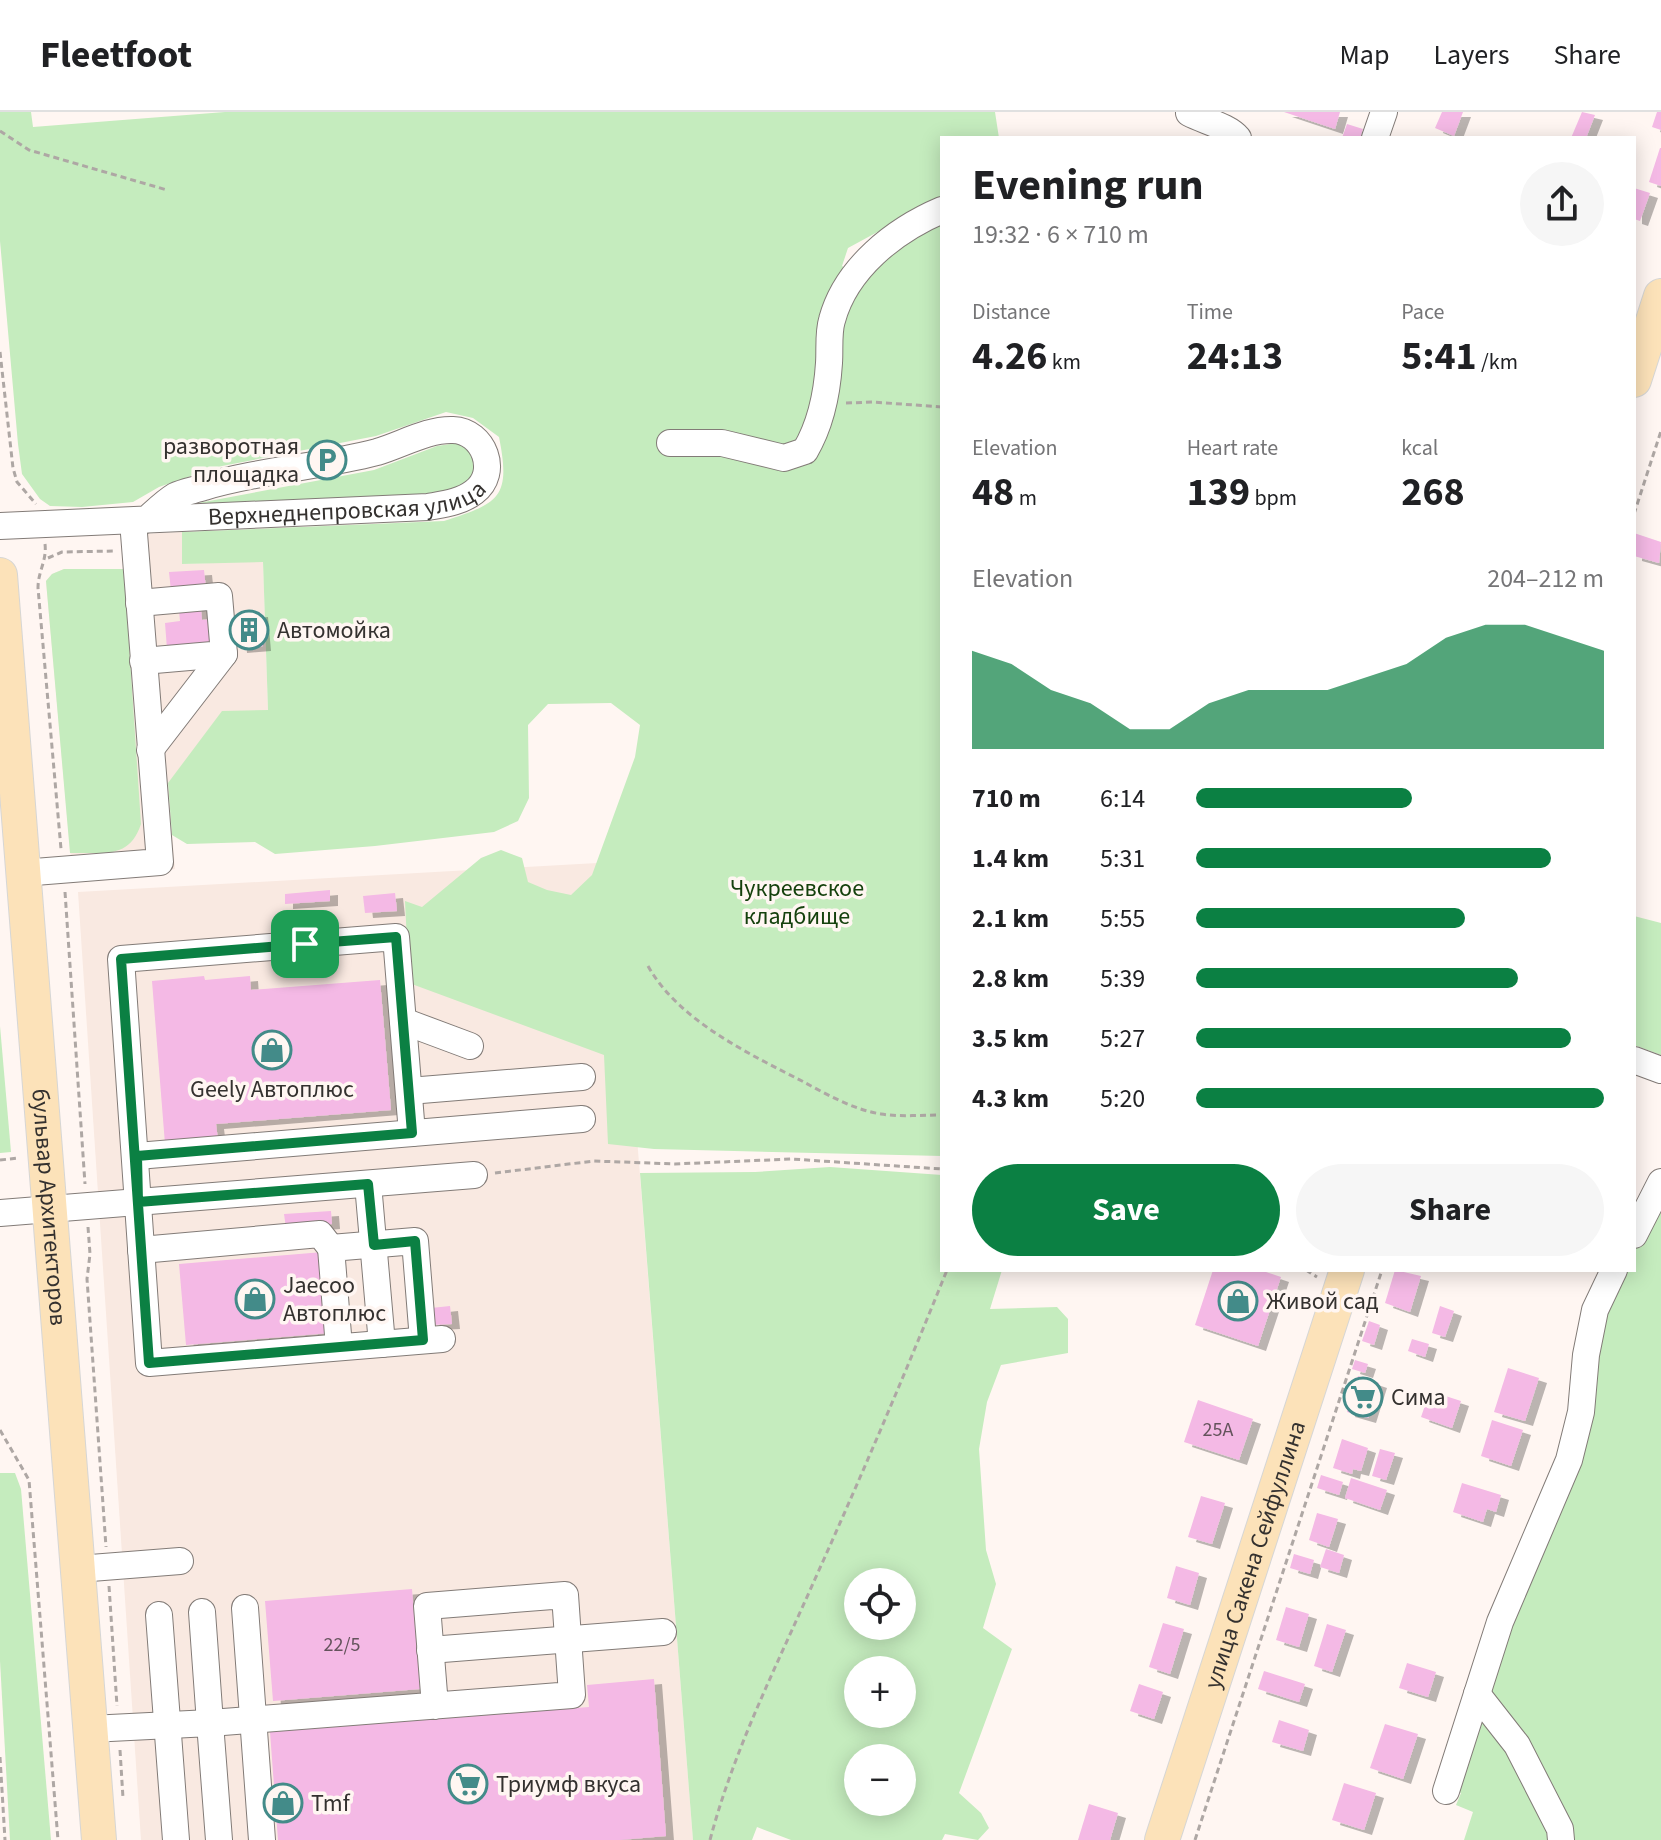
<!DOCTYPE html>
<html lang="en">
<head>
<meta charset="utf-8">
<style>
	body { margin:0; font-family:"Source Sans 3",sans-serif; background:#f6f6f6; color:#202124; height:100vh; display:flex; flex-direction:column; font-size:30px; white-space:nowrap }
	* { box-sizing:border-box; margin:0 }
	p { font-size:26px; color:#757577 }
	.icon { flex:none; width:44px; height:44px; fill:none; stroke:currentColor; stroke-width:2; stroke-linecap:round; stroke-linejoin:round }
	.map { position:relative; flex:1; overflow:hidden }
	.drawer { position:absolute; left:940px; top:24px; width:696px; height:1136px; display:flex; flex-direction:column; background:#fff; border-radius:0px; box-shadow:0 4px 20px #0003 }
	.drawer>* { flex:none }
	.tools { position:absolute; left:844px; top:1456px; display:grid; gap:16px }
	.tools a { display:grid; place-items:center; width:72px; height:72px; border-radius:50%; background:#fff; box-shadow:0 4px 20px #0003; font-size:40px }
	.pin { position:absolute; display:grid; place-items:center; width:68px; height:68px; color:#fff; margin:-34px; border-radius:16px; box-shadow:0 4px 12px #0006 }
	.round { display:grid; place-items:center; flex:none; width:84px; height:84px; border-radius:42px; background:#f6f6f6 }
	.overview { display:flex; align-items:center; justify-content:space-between; height:136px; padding:0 32px }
	h1 { font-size:44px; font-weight:700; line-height:60px }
	.stats { display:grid; grid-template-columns:repeat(3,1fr); gap:12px; height:136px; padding:8px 32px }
	.stats div { display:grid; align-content:center }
	.stats b { font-size:40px; font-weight:700 }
	.stats small { font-size:22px; font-weight:400 }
	.stats p { font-size:22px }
	.chart { height:224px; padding:16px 32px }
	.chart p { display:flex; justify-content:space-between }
	.chart svg { width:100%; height:144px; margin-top:8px; fill:#0b8043; opacity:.7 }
	.action { display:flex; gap:16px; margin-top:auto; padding:16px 32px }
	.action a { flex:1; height:92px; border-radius:48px; background:#0b8043; color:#fff; font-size:32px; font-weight:700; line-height:92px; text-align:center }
	.action a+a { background:#f6f6f6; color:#202124 }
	ul { padding:0 32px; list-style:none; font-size:26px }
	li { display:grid; grid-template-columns:128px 96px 1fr; align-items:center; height:60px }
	li i { height:20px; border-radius:10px; background:#0b8043 }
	header { display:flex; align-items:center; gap:48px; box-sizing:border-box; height:112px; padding:0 40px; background:#fff; border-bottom:2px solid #e0e0e0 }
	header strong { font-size:38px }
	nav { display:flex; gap:44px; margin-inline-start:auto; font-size:28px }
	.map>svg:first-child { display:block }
	.built { fill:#f9e9e1 }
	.green { fill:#c5ecbe; fill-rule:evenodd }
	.building { fill:#f4b9e5; filter:url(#shadow) }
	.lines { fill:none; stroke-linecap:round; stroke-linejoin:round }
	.minor-casing { stroke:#827b77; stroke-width:28 }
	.major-casing { stroke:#d6d6d5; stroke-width:36 }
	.path { stroke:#aea7a4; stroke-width:3; stroke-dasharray:6 4; stroke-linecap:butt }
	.minor { stroke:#fff; stroke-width:26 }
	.major { stroke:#fce2b9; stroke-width:34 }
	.route-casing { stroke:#fff; stroke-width:16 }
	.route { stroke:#0b8043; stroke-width:10 }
	.labels { text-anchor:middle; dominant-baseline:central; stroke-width:7; stroke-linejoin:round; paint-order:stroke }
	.number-label { font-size:20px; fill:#64535c }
	.poi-label { font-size:24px; fill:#34312f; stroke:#fff6f2; text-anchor:start }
	.street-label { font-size:24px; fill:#34312f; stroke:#fff6f2 }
	.park-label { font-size:24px; fill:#15410d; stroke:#fff6f2 }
</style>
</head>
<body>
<header>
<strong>Fleetfoot</strong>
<nav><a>Map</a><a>Layers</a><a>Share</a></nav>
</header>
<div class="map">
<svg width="1661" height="1728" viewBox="0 0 1661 1728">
	<defs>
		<filter id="shadow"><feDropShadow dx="8" dy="5" stdDeviation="0" flood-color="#0004"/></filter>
	</defs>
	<rect width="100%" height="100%" fill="#fff6f2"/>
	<g class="built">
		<polygon points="182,420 183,452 263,449 268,599 168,671 175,757 73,770 46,469 52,462 64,457 124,457 121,423"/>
		<polygon points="615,750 693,1728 141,1728 78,780"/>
	</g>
	<g class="green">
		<path d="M0,0H31L33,15L225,0H995L999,26H942V85L848,136L842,154L862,167L904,130L942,110V1044L654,1037L608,1032L604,943L409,871L405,789L422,795L481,746L501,738L522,746L528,770L547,778L571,783L592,763L635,645L640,613L611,591L548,592L528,613L529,686L518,709L494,720L375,734L275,742L255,730L187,732L172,723L168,671L222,599L268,598L263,450L182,452V420L444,409C500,391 511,385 499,325L473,306L446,300L376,324L217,355L159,375L133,390L82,395L50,394L40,387L22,362L18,332L0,129Z"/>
		<polygon points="464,330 479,358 461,377 413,383 193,392 374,358 437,334"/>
		<path d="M64,457H124L141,712C129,748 103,740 70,741L46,469L52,462Z"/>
		<polygon points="1634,804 1661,811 1661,943 1634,933"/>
		<polygon points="0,914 11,1040 0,1041"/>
		<path d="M830,1055L942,1063V1158H1002L990,1197L1057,1195L1068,1207V1241L1001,1253L987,1290L979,1337L986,1438L996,1472L983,1516L1012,1537L959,1681L981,1701L989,1716L978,1728L945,1722L942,1728H791L757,1715L752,1728H693L640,1061L755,1060ZM902,1470V1514H858V1470ZM858,1558H902V1602H858ZM858,1646H902V1690H858Z"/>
		<polygon points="1661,1087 1661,1728 1464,1728 1473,1700 1456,1693 1461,1681 1452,1678 1609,1184 1624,1158 1634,1158 1634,1140"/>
		<polygon points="0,1361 15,1361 21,1377 51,1728 10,1728 0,1549"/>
	</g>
	<g class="building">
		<polygon points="1284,0 1340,0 1335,17"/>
		<polygon points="1442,0 1463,0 1454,24 1435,16"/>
		<polygon points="1582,0 1595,3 1586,26 1571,26"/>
		<polygon points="1657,0 1661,0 1661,18 1652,15"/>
		<polygon points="1347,12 1363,17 1360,26 1342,26"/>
		<polygon points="1660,36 1661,36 1661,74 1649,70"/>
		<polygon points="1634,76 1650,81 1640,109 1634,107"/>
		<polygon points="1634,421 1661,430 1659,451 1634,444"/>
		<polygon points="204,458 206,477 199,477 202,508 215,507 217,533 167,537 165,511 180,509 177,479 171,479 169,460"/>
		<polygon points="260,500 263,534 239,536 236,502"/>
		<polygon points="330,778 330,789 285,792 285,782"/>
		<polygon points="395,781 397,799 365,801 363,784"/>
		<polygon points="204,864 205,868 250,864 251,878 380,868 391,998 216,1012 218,1028 165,1032 152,869"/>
		<polygon points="331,1099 332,1112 286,1116 284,1102"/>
		<polygon points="323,1140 330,1221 186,1233 179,1152"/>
		<polygon points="1213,1158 1260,1158 1281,1165 1258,1234 1195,1213"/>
		<polygon points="1395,1158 1421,1164 1410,1200 1385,1191"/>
		<polygon points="450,1194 452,1212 432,1213 431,1196"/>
		<polygon points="1440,1194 1454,1199 1445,1225 1432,1221"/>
		<polygon points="1369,1209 1380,1213 1374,1233 1362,1229"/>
		<polygon points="1412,1227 1429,1232 1425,1245 1408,1239"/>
		<polygon points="1355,1248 1368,1252 1365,1261 1352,1257"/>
		<polygon points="1508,1256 1539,1266 1525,1309 1494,1300"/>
		<polygon points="1358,1264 1379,1271 1368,1306 1347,1300"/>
		<polygon points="1430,1279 1461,1289 1452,1316 1421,1305"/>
		<polygon points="1198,1288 1253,1307 1239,1348 1184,1330"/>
		<polygon points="1492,1308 1523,1318 1511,1354 1481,1344"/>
		<polygon points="1342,1327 1368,1336 1361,1359 1353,1357 1352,1362 1333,1356"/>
		<polygon points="1380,1337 1395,1341 1386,1368 1372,1364"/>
		<polygon points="1321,1363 1343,1370 1339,1383 1317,1376"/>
		<polygon points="1351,1366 1387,1378 1380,1398 1345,1386"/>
		<polygon points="1462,1371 1501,1383 1496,1400 1487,1397 1483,1410 1453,1400"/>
		<polygon points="1201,1384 1225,1391 1212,1432 1188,1425"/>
		<polygon points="1317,1401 1338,1407 1329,1435 1309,1428"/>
		<polygon points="1326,1437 1344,1443 1339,1461 1320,1455"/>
		<polygon points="1294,1442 1314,1448 1310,1462 1290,1456"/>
		<polygon points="1176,1454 1199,1461 1190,1493 1167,1486"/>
		<polygon points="412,1477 420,1577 273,1589 265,1489"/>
		<polygon points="1286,1495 1309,1502 1299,1535 1276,1528"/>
		<polygon points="1163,1511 1184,1517 1170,1562 1149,1555"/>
		<polygon points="1327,1512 1346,1518 1332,1560 1314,1554"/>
		<polygon points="1407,1551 1436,1560 1428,1585 1399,1576"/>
		<polygon points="1264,1559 1305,1572 1299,1590 1258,1577"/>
		<polygon points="654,1567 666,1724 620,1728 278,1728 270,1620 589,1595 587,1573"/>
		<polygon points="1139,1572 1163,1580 1154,1607 1130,1599"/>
		<polygon points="1279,1608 1309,1618 1303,1639 1272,1630"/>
		<polygon points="1385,1612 1418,1622 1403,1667 1370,1656"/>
		<polygon points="1344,1671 1376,1681 1364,1718 1332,1708"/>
		<polygon points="1089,1692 1118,1701 1110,1728 1078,1728"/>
	</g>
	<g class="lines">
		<g class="minor-casing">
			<g id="minor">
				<path d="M1189,1C1204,9 1228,14 1238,26"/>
				<polyline points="1375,26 1384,0"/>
				<path d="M670,331H722L784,346L805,339C821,312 827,283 829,251C830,237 828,221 832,208C846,156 895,118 942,98"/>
				<path id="s1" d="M0,414L428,395C444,392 461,390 474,380C500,361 484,319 453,318C428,317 401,333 377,340C320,355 260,358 204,375C195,378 183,380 175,384C165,390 155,400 146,408"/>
				<polyline points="139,491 219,484 224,542 143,549"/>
				<polyline points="150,638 224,542"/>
				<polyline points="22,761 160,750 133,409"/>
				<polyline points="403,909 470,934"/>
				<polyline points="1634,948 1661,958"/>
				<polyline points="409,979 582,965"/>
				<polyline points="412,1021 396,825 121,847 149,1251 442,1227"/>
				<polyline points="137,1044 582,1007"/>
				<polyline points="368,1072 382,1232"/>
				<polyline points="0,1101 474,1063"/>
				<polyline points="1634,1123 1661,1070"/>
				<polyline points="141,1138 320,1122 331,1136"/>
				<polyline points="339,1235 331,1136 415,1129 423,1228"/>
				<polyline points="78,1457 180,1449"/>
				<polyline points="245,1496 262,1728"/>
				<path d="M202,1500L210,1611C331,1602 452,1593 572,1583L565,1483L427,1494L435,1594"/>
				<polyline points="159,1503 176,1728"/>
				<polyline points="430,1538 663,1520"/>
				<polyline points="1477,1582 1517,1633 1560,1717 1561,1728"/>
				<polyline points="90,1617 210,1611 219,1728"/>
				<polyline points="1446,1679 1500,1510 1569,1348 1581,1300 1586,1243 1595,1198 1614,1158"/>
			</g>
		</g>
		<g class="major-casing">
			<g id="major">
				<polyline points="1634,268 1661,184"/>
				<path id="s2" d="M0,463L99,1728"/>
				<path id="s3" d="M1162,1728L1347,1158"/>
			</g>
		</g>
		<g class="path">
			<polyline points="0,19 29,38 167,78"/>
			<polyline points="0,240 13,356 17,370 36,392"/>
			<polyline points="846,291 873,290 942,295"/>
			<polyline points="1634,402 1661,319"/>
			<path d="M45,432C47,449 38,459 38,476L61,737"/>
			<polyline points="48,446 62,440 115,439"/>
			<polyline points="65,780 85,1072"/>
			<path d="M648,854C678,908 749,942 802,969C826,982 854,998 881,1002C901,1005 922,1003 942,1003"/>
			<polyline points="942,943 942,946"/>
			<polyline points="0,1048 19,1046"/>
			<polyline points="495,1061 594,1049 675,1052 791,1047 942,1057"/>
			<polyline points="88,1115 90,1142 87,1167 106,1435"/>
			<polyline points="1306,1158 1317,1165"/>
			<polyline points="0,1318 29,1368 58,1728"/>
			<polyline points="109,1474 117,1594"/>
			<polyline points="120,1638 123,1686"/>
			<polyline points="0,1645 5,1728"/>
			<path d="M710,1728C734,1637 777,1553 815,1467C861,1365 905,1262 947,1158"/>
			<polyline points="1195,1728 1382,1158"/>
		</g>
		<use href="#minor" class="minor"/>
		<use href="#major" class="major"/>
	</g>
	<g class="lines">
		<g class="route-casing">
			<polyline id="route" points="305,832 121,847 149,1251 423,1228 415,1129 374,1133 368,1072 138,1090 137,1044 412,1021 396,825 305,832"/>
		</g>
		<use href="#route" class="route"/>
	</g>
	<defs>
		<g id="parking-ring" transform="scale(2)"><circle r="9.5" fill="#fff6f2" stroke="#438b89" stroke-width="1.5"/><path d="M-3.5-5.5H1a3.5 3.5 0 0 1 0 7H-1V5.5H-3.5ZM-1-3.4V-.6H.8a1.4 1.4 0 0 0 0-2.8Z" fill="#438b89"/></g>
		<g id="building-ring" transform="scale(2)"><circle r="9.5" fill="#fff6f2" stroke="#438b89" stroke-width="1.5"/><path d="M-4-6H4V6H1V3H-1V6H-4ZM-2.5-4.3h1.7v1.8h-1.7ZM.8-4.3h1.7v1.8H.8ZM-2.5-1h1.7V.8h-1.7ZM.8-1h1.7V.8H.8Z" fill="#438b89"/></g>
		<g id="shop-ring" transform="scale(2)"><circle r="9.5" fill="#fff6f2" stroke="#438b89" stroke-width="1.5"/><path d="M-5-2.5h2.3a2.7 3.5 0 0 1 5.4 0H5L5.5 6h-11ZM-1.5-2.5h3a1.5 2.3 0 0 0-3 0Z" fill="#438b89"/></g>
		<g id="supermarket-ring" transform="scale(2)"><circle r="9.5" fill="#fff6f2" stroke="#438b89" stroke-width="1.5"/><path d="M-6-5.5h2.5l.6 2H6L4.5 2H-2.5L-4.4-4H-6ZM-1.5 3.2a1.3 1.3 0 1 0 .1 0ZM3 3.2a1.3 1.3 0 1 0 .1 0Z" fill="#438b89"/></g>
	</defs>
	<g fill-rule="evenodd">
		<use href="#parking-ring" x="327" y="348"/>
		<use href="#building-ring" x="249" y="518"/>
		<use href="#shop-ring" x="272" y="938"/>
		<use href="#shop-ring" x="255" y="1187"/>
		<use href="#shop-ring" x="1238" y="1189"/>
		<use href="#supermarket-ring" x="1363" y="1285"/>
		<use href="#supermarket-ring" x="468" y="1672"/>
		<use href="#shop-ring" x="283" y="1691"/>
	</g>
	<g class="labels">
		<g class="number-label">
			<text x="1218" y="1318">25А</text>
			<text x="342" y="1533">22/5</text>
		</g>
		<g class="poi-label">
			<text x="299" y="334" text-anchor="end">разворотная<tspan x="299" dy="28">площадка</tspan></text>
			<text x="277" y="518">Автомойка</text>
			<text x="272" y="977" text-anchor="middle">Geely Автоплюс</text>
			<text x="283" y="1173">Jaecoo<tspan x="283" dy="28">Автоплюс</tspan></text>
			<text x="1266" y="1189">Живой сад</text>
			<text x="1391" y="1285">Сима</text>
			<text x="496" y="1672">Триумф вкуса</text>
			<text x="311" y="1691">Tmf</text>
		</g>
		<g class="street-label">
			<text stroke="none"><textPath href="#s1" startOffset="348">Верхнеднепровская улица</textPath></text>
			<text stroke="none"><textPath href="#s2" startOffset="634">бульвар Архитекторов</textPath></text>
			<text stroke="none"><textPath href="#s3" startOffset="300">улица Сакена Сейфуллина</textPath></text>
		</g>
		<g class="park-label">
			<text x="797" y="776">Чукреевское<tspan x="797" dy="28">кладбище</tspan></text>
		</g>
	</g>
</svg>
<div class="tools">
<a><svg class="icon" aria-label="locate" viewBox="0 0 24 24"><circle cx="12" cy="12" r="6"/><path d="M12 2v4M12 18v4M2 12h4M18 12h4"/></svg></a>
<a>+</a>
<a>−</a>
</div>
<div class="pin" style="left:305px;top:832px;background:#1e9e55"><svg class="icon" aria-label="arrive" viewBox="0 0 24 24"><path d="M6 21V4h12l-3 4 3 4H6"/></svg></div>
<section class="drawer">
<div class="overview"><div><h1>Evening run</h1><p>19:32 · 6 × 710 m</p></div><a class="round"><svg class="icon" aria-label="share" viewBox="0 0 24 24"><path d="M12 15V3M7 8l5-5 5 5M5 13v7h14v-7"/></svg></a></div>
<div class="stats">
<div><p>Distance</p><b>4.26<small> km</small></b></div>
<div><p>Time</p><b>24:13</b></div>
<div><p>Pace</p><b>5:41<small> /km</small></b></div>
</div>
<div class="stats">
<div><p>Elevation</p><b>48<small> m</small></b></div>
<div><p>Heart rate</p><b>139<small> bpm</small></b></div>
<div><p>kcal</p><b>268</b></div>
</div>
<div class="chart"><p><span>Elevation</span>204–212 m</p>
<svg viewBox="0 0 160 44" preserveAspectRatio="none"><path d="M0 44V14L10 18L20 26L30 30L40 38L50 38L60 30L70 26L80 26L90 26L100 22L110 18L120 10L130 6L140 6L150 10L160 14V44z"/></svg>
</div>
<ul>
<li><b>710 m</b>6:14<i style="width:53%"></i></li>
<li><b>1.4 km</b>5:31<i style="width:87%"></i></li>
<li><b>2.1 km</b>5:55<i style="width:66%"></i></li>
<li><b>2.8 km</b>5:39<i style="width:79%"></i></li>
<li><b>3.5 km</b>5:27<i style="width:92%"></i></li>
<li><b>4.3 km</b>5:20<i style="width:100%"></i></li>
</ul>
<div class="action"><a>Save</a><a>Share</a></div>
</section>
</div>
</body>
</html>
